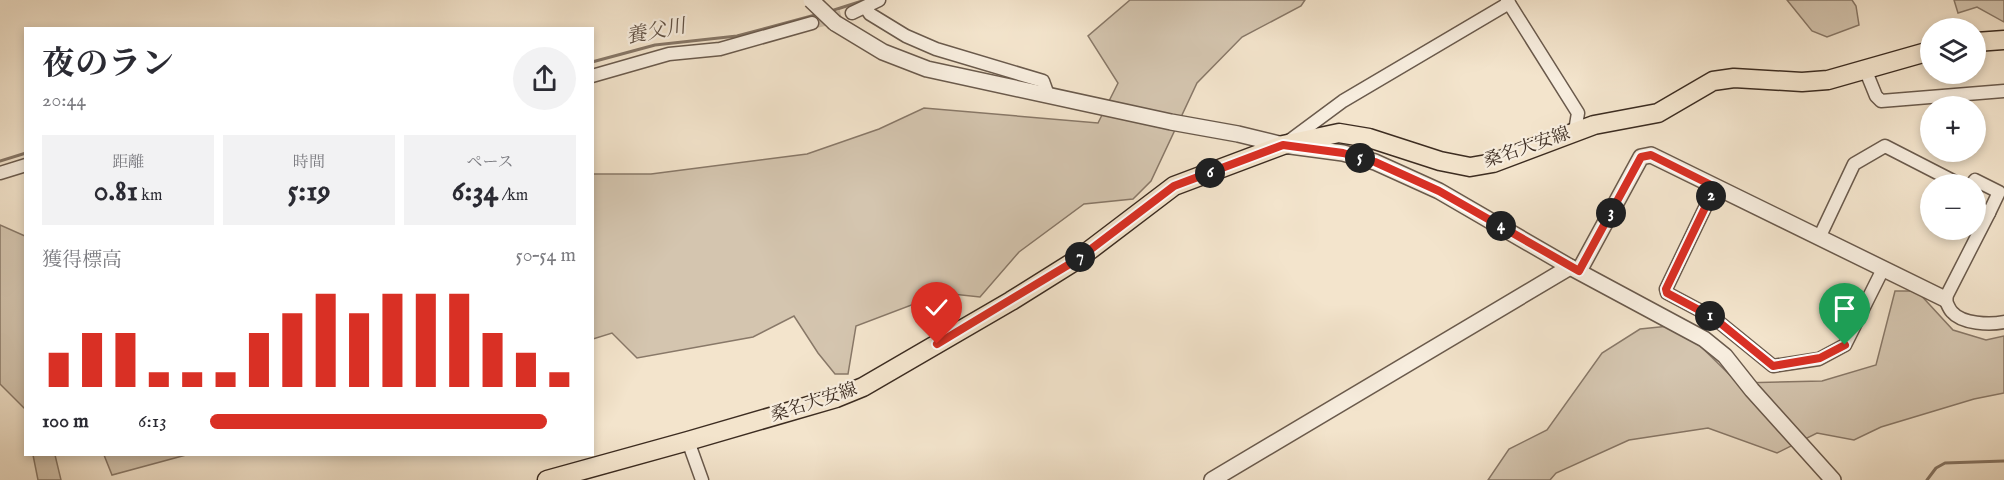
<!DOCTYPE html>
<html lang="ja">
<head>
<meta charset="utf-8">
<style>
	body { margin:0; font-family:"IM FELL English","Noto Serif JP",serif; background:#f2f2f3; color:#2b2b33; height:100vh; display:flex; flex-direction:column; font-size:22px; white-space:nowrap }
	* { box-sizing:border-box; margin:0 }
	p { font-size:20px; color:#7c7c81 }
	.icon { flex:none; width:33px; height:33px; fill:none; stroke:currentColor; stroke-width:2; stroke-linecap:round; stroke-linejoin:round }
	.map { position:relative; flex:1; overflow:hidden }
	.sheet { position:absolute; left:24px; top:27px; width:570px; height:429px; display:flex; flex-direction:column; background:#fff; border-radius:0px; box-shadow:0 3px 9px #0003 }
	.sheet>* { flex:none }
	.controls { position:absolute; left:1920px; top:18px; display:grid; gap:12px }
	.controls a { display:grid; place-items:center; width:66px; height:66px; border-radius:50%; background:#fff; box-shadow:0 3px 9px #0003; font-size:30px }
	.pin { position:absolute; display:grid; place-items:center; width:51px; height:51px; color:#fff; margin:-62px -26px; border-radius:50% 50% 50% 0; rotate:-45deg; box-shadow:0 0 6px #0007 }
	.pin .icon { rotate:45deg }
	.km { position:absolute; width:30px; height:30px; margin:-15px; border-radius:50%; background:#222; color:#fff; font-size:16px; line-height:30px; text-align:center }
	.round { display:grid; place-items:center; flex:none; width:63px; height:63px; border-radius:32px; background:#f2f2f3 }
	.overview { display:flex; align-items:center; justify-content:space-between; height:102px; padding:0 18px }
	h1 { font-size:33px; font-weight:700; line-height:45px }
	.metrics { display:grid; grid-template-columns:repeat(3,1fr); gap:9px; height:102px; padding:6px 18px }
	.metrics div { display:grid; align-content:center; border-radius:0px; background:#f2f2f3; text-align:center }
	.metrics b { font-size:30px; font-weight:700 }
	.metrics small { font-size:16px; font-weight:400 }
	.metrics p { font-size:16px }
	.chart { height:168px; padding:12px 18px }
	.chart p { display:flex; justify-content:space-between }
	.chart svg { width:100%; height:108px; margin-top:6px; stroke:#d93025; stroke-width:6 }
	ul { padding:0 18px; list-style:none; font-size:20px }
	li { display:grid; grid-template-columns:96px 72px 1fr; align-items:center; height:45px }
	li i { height:15px; border-radius:8px; background:#d93025 }
	.map>svg:first-child { display:block }
	.green { fill:#d4c5af; stroke:#887868; stroke-width:1.5 }
	.lines { fill:none; stroke-linecap:round; stroke-linejoin:round }
	.stream { stroke:#857565; stroke-width:3 }
	.minor-tunnel { stroke:#cebfaa; stroke-width:12; stroke-dasharray:12 6; stroke-linecap:butt }
	.minor-casing { stroke:#6a5a4c; stroke-width:15 }
	.tertiary-casing { stroke:#6a5a4c; stroke-width:18 }
	.primary-casing { stroke:#3c2c21; stroke-width:21 }
	.minor { stroke:#f7edde; stroke-width:12 }
	.tertiary { stroke:#f7edde; stroke-width:15 }
	.primary { stroke:#f3e4cc; stroke-width:18 }
	.tertiary-bridge-casing { stroke:#6a5a4c; stroke-width:18; stroke-linecap:butt }
	.tertiary-bridge { stroke:#f7edde; stroke-width:15 }
	.route-casing { stroke:#fff; stroke-width:12 }
	.route { stroke:#d93025; stroke-width:8 }
	.labels { text-anchor:middle; dominant-baseline:central; stroke-width:4.5; stroke-linejoin:round; paint-order:stroke }
	.street-label { font-size:18px; fill:#3c2c21; stroke:#f7edde }
	.water-label { font-size:20px; font-style:italic; fill:#605043; stroke:#f7edde }
</style>
</head>
<body>
<div class="map">
<svg width="2004" height="480" viewBox="0 0 2004 480">
	<rect width="100%" height="100%" fill="#f3e4cc"/>
	<filter id="stains"><feTurbulence type="fractalNoise" baseFrequency=".00333" numOctaves="4"/><feColorMatrix values="0 0 0 0 .2 0 0 0 0 .09 0 0 0 0 .02 0 0 0 .5 -.17"/></filter>
	<radialGradient id="worn" r=".72"><stop offset=".6" stop-color="#630" stop-opacity="0"/><stop offset="1" stop-color="#630" stop-opacity=".3"/></radialGradient>
	<g class="green">
		<polygon points="1130,0 1305,0 1301,6 1242,37 1197,83 1151,181 1133,199 1084,204 1019,252 980,297 943,293 856,326 848,374 835,374 818,353 794,316 753,337 637,358 612,333 593,339 592,174 651,174 807,154 879,129 924,108 1098,123 1118,83 1088,36"/>
		<polygon points="1787,0 1852,0 1856,6 1859,25 1827,37 1812,31"/>
		<polygon points="1954,0 2004,0 2004,22 1977,7 1958,13"/>
		<polygon points="0,225 25,236 25,409 0,384"/>
		<polygon points="1895,291 1917,291 1953,330 1986,340 2004,336 2004,393 1974,399 1881,427 1854,440 1817,433 1777,453 1708,428 1629,440 1556,473 1550,480 1488,480 1509,449 1547,430 1602,353 1640,329 1679,325 1738,383 1822,381 1876,365"/>
		<polygon points="33,455 55,455 61,480 38,480"/>
		<polygon points="104,455 186,455 112,475"/>
	</g>
	<g class="lines">
		<g class="stream">
			<polyline points="831,11 865,0"/>
			<polyline points="592,62 655,45 737,36 819,14"/>
			<polyline points="0,161 26,153"/>
			<polyline points="1927,480 1936,468 1945,463 2004,461"/>
		</g>
		<polyline class="minor-tunnel" points="812,23 852,13"/>
		<g class="minor-casing">
			<g id="minor">
				<polyline points="1507,0 1578,113 1575,131"/>
				<polyline points="866,8 870,14 906,36 936,49 1043,81 1048,95"/>
				<polyline points="852,13 879,0"/>
				<polyline points="1865,69 1876,96 1881,101 2004,91"/>
				<polyline points="592,76 669,54 720,49 812,23"/>
				<polyline points="1289,141 1343,101 1509,3"/>
				<polyline points="0,173 26,165"/>
				<polyline points="1972,184 1975,180 1999,192 1989,213 1976,207"/>
				<polyline points="1715,187 1666,289 1667,293 1714,318 1773,366 1819,359 1845,345 1883,269"/>
				<path d="M1989,213L1945,299C1947,303 1949,309 1952,312C1962,324 1990,325 2004,322"/>
				<polyline points="1819,238 1854,164 1885,146 1959,184"/>
				<polyline points="688,441 702,480"/>
			</g>
		</g>
		<g class="tertiary-casing">
			<g id="tertiary">
				<polyline points="835,23 883,52 927,69 1171,122 1238,134 1283,145 1343,153 1375,162 1439,191 1570,267 1704,339 1725,356 1752,390 1833,480"/>
				<polyline points="1579,271 1641,157 1651,155 1945,299"/>
				<polyline points="1212,480 1570,267"/>
			</g>
		</g>
		<g class="primary-casing">
			<g id="primary">
				<polyline points="1976,42 2004,40"/>
				<polyline points="547,480 688,441 836,398 863,387 1011,301 1078,259 1174,186 1283,145 1339,133 1369,138 1440,161 1470,167 1493,163 1594,125 1658,113 1713,81 1734,78 1802,82 1828,80 1930,51"/>
			</g>
		</g>
		<use href="#minor" class="minor"/>
		<use href="#tertiary" class="tertiary"/>
		<use href="#primary" class="primary"/>
		<g class="tertiary-bridge-casing">
			<polyline id="tertiary-bridge" points="811,0 835,23"/>
		</g>
		<use href="#tertiary-bridge" class="tertiary-bridge"/>
	</g>
	<g class="lines">
		<g class="route-casing">
			<polyline id="route" points="937,344 1078,259 1174,186 1283,145 1343,153 1375,162 1439,191 1579,271 1641,157 1651,155 1715,187 1666,289 1667,293 1714,318 1773,366 1820,358 1845,345"/>
		</g>
		<use href="#route" class="route"/>
	</g>
	<g class="labels">
		<g class="street-label">
			<text transform="translate(1527 148) rotate(-19)">桑名大安線</text>
			<text transform="translate(814 403) rotate(-18)">桑名大安線</text>
		</g>
		<g class="water-label">
			<text transform="translate(656 32) rotate(-11)">養父川</text>
		</g>
	</g>
	<rect width="100%" height="100%" filter="url(#stains)"/>
	<rect width="100%" height="100%" fill="url(#worn)"/>
</svg>
<div class="controls">
<a><svg class="icon" aria-label="layers" viewBox="0 0 24 24"><path d="M12 4l9 5-9 5-9-5zM3 14l9 5 9-5"/></svg></a>
<a>+</a>
<a>−</a>
</div>
<div class="pin" style="left:1845px;top:345px;background:#1e9e55"><svg class="icon" aria-label="arrive" viewBox="0 0 24 24"><path d="M6 21V4h12l-3 4 3 4H6"/></svg></div>
<div class="pin" style="left:937px;top:344px;background:#d93025"><svg class="icon" aria-label="check" viewBox="0 0 24 24"><path d="M5 12l5 5 9-10"/></svg></div>
<b class="km" style="left:1710px;top:316px">1</b>
<b class="km" style="left:1711px;top:196px">2</b>
<b class="km" style="left:1611px;top:213px">3</b>
<b class="km" style="left:1501px;top:226px">4</b>
<b class="km" style="left:1360px;top:158px">5</b>
<b class="km" style="left:1210px;top:173px">6</b>
<b class="km" style="left:1080px;top:257px">7</b>
<section class="sheet">
<div class="overview"><div><h1>夜のラン</h1><p>20:44</p></div><a class="round"><svg class="icon" aria-label="share" viewBox="0 0 24 24"><path d="M12 15V3M7 8l5-5 5 5M5 13v7h14v-7"/></svg></a></div>
<div class="metrics">
<div><p>距離</p><b>0.81<small> km</small></b></div>
<div><p>時間</p><b>5:19</b></div>
<div><p>ペース</p><b>6:34<small> /km</small></b></div>
</div>
<div class="chart"><p><span>獲得標高</span>50–54 m</p>
<svg viewBox="0 0 160 44" preserveAspectRatio="none"><path d="M5 44V30M15 44V22M25 44V22M35 44V38M45 44V38M55 44V38M65 44V22M75 44V14M85 44V6M95 44V14M105 44V6M115 44V6M125 44V6M135 44V22M145 44V30M155 44V38"/></svg>
</div>
<ul>
<li><b>100 m</b>6:13<i style="width:92%"></i></li>
</ul>
</section>
</div>
</body>
</html>
